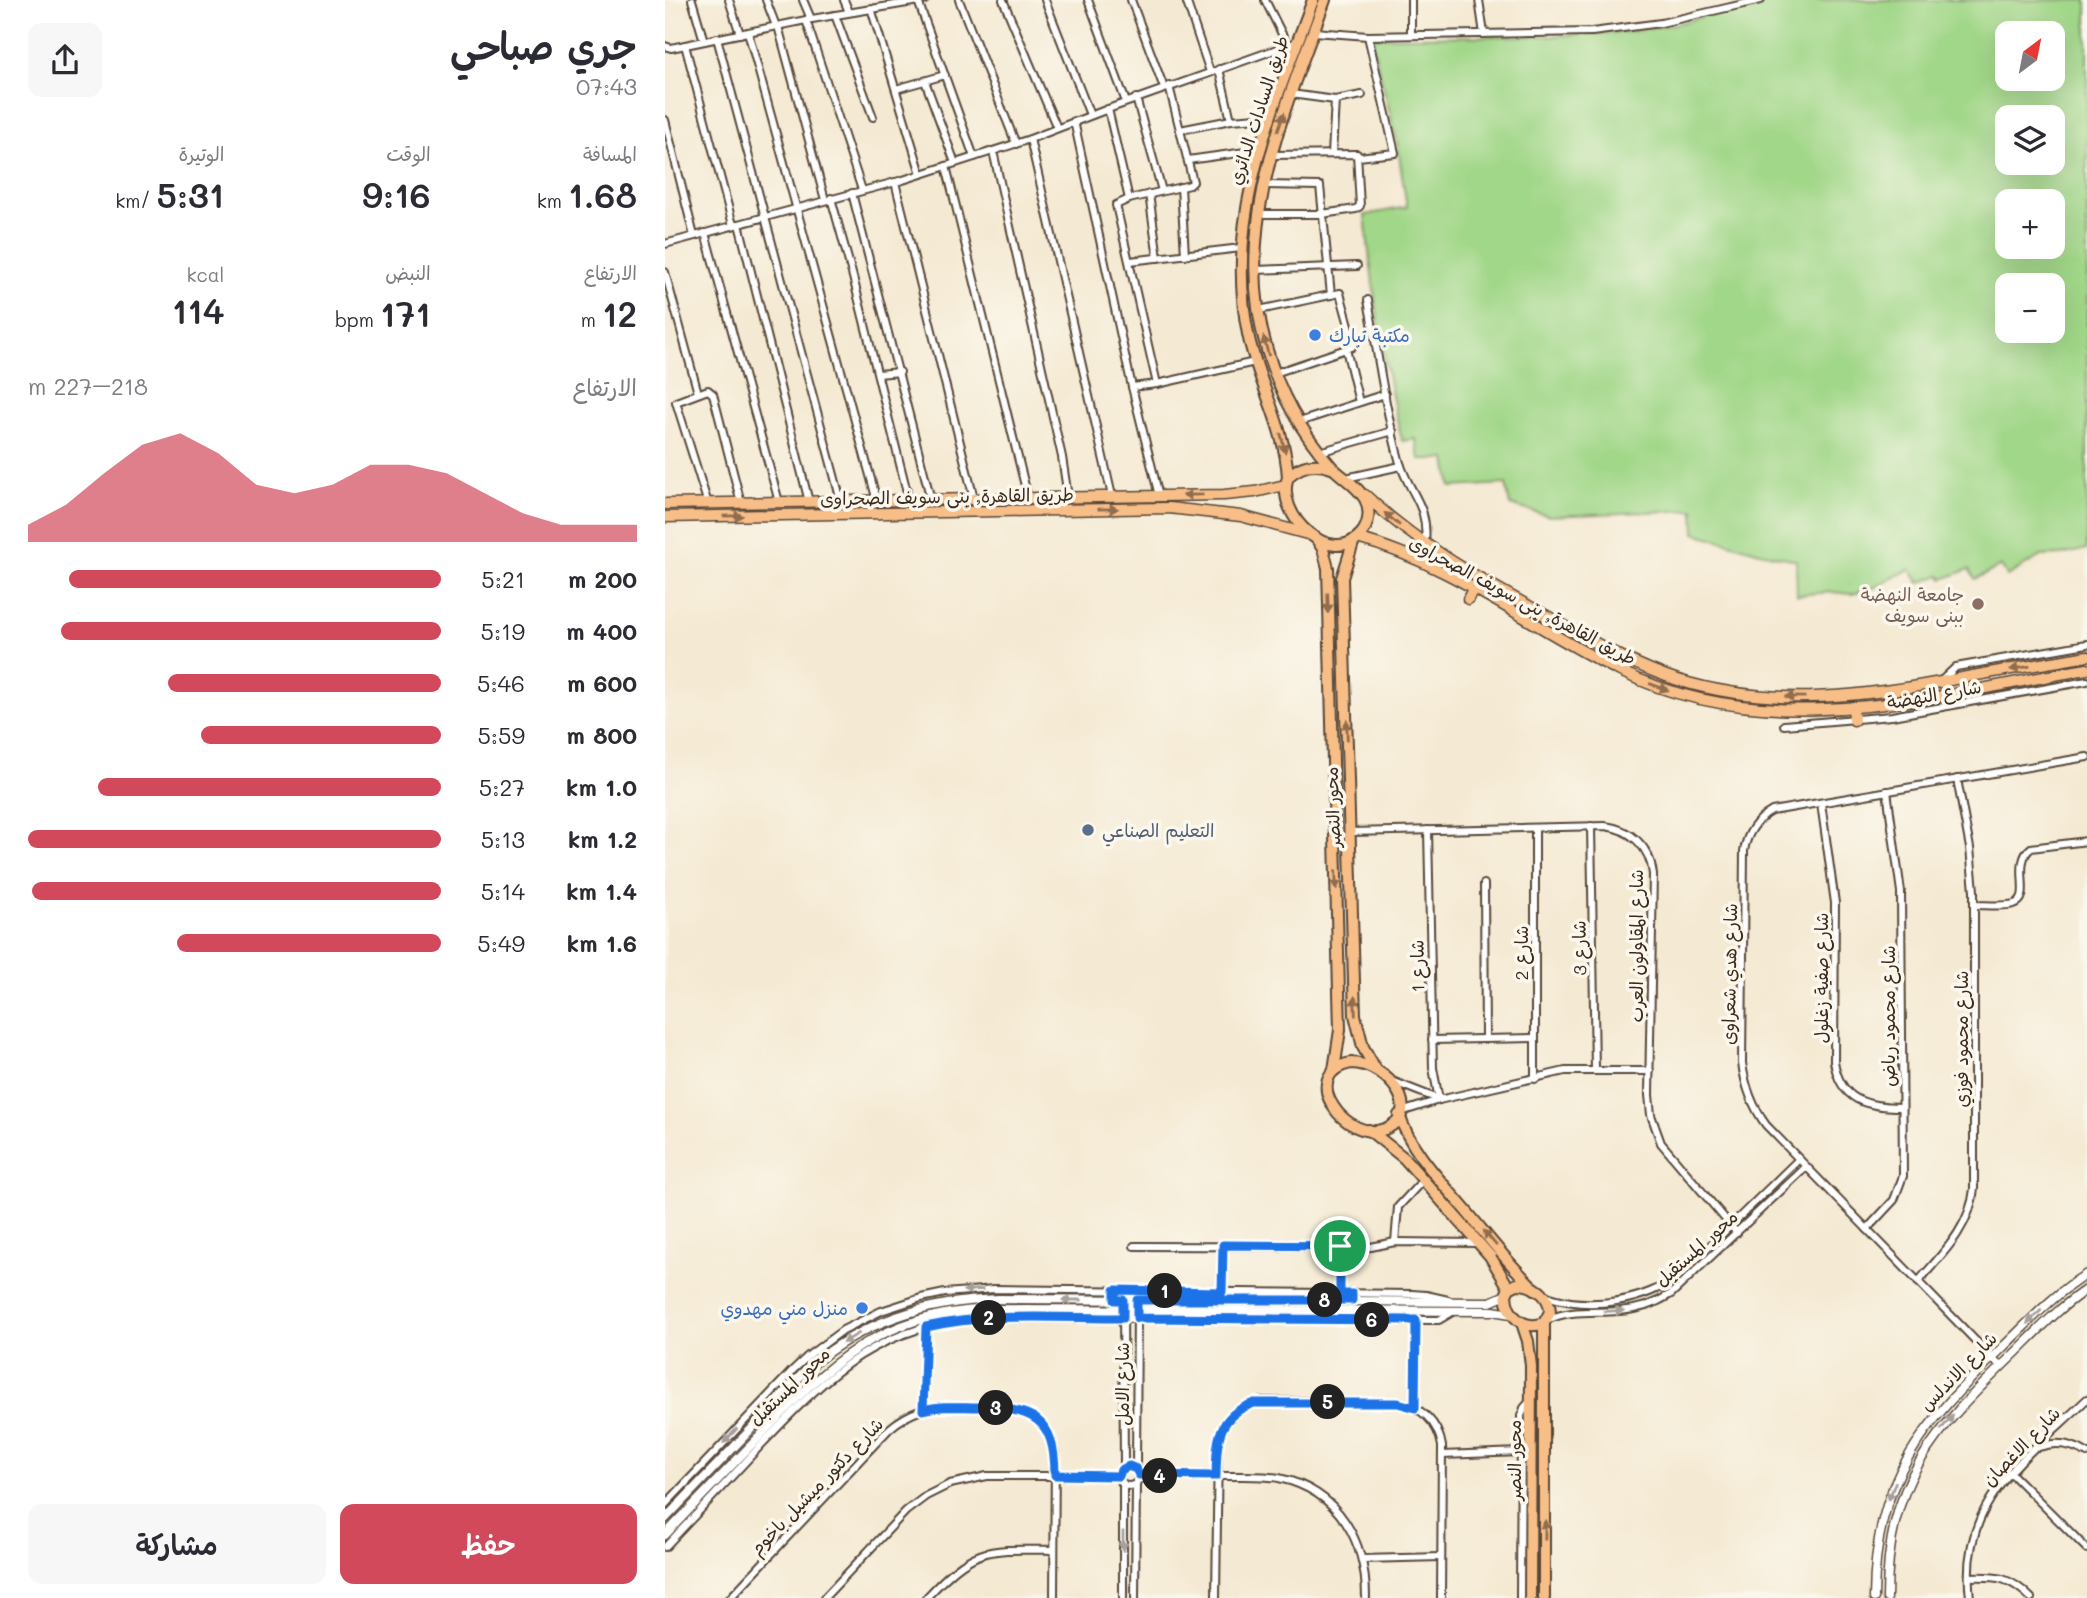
<!DOCTYPE html>
<html lang="ar">
<head>
<meta charset="utf-8">
<style>
	body { margin:0; font-family:Mali,"Playpen Sans Arabic",sans-serif; background:#f7f7f7; color:#2b2b33; direction:rtl; height:100vh; display:flex; flex-direction:column; font-size:26px; white-space:nowrap }
	* { box-sizing:border-box; margin:0 }
	p { font-size:23px; color:#7c7c81 }
	.icon { flex:none; width:38px; height:38px; fill:none; stroke:currentColor; stroke-width:2; stroke-linecap:round; stroke-linejoin:round }
	.map { position:relative; flex:1; overflow:hidden; direction:ltr }
	.drawer { display:flex; flex-direction:column; background:#fff; width:665px }
	.drawer>* { flex:none }
	.needle { width:46px; rotate:32deg }
	.controls { position:absolute; left:1330px; top:21px; display:grid; gap:14px }
	.controls a { display:grid; place-items:center; width:70px; height:70px; border-radius:14px; background:#fff; box-shadow:0 7px 28px #0002; font-size:35px }
	.pin { position:absolute; display:grid; place-items:center; width:60px; height:60px; color:#fff; margin:-30px; border:4px solid #fff; border-radius:50%; box-shadow:0 2px 7px #0007 }
	.km { position:absolute; width:35px; height:35px; margin:-18px; border-radius:50%; background:#222; color:#fff; font-size:19px; line-height:35px; text-align:center }
	.round { display:grid; place-items:center; flex:none; width:74px; height:74px; border-radius:14px; background:#f7f7f7 }
	.overview { display:flex; align-items:center; justify-content:space-between; height:119px; padding:0 28px }
	h1 { font-size:38px; font-weight:600; line-height:52px }
	.figures { display:grid; grid-template-columns:repeat(3,1fr); gap:10px; height:119px; padding:7px 28px }
	.figures div { display:grid; align-content:center }
	.figures b { font-size:35px; font-weight:600 }
	.figures small { font-size:19px; font-weight:400 }
	.figures p { font-size:19px }
	.chart { height:196px; padding:14px 28px }
	.chart p { display:flex; justify-content:space-between }
	.chart svg { width:100%; height:126px; margin-top:7px; fill:#d1495b; opacity:.7 }
	.action { display:flex; gap:14px; margin-top:auto; padding:14px 28px }
	.action a { flex:1; height:80px; border-radius:14px; background:#d1495b; color:#fff; font-size:28px; font-weight:600; line-height:80px; text-align:center }
	.action a+a { background:#f7f7f7; color:#2b2b33 }
	ul { padding:0 28px; list-style:none; font-size:23px }
	li { display:grid; grid-template-columns:112px 84px 1fr; align-items:center; height:52px }
	li i { height:18px; border-radius:9px; background:#d1495b }
	main { display:flex; flex:1; min-height:0 }
	.map>svg:first-child { display:block }
	.green { fill:#a1d788; stroke:#6e8053; stroke-width:2; fill-rule:evenodd }
	.lines { fill:none; stroke-linecap:round; stroke-linejoin:round }
	.minor-casing { stroke:#574739; stroke-width:10 }
	.tertiary-casing { stroke:#574739; stroke-width:11 }
	.primary-casing { stroke:#574739; stroke-width:13 }
	.trunk-casing { stroke:#574739; stroke-width:14 }
	.minor { stroke:#fff; stroke-width:6 }
	.tertiary { stroke:#fff; stroke-width:8 }
	.primary { stroke:#f7be88; stroke-width:10 }
	.trunk { stroke:#f7be88; stroke-width:10 }
	.oneway { fill:#906d4e }
	.oneway2 { fill:#a79f9a }
	.route-casing { stroke:#fff; stroke-width:14 }
	.route { stroke:#1a73e8; stroke-width:9 }
	.shop-dot { fill:#3f7fe0; stroke:#fbf7ec; stroke-width:2.5 }
	.education-dot { fill:#8d6e63; stroke:#fbf7ec; stroke-width:2.5 }
	.service-dot { fill:#5c6f8a; stroke:#fbf7ec; stroke-width:2.5 }
	.labels { text-anchor:middle; dominant-baseline:central; stroke-width:7; stroke-linejoin:round; paint-order:stroke }
	.street-label { font-size:18px; fill:#3b2a1e; stroke:#fbf7ec }
	.shop-label { font-size:18px; fill:#366cbe; stroke:#fbf7ec; text-anchor:start }
	.education-label { font-size:18px; fill:#785e54; stroke:#fbf7ec; text-anchor:end }
	.service-label { font-size:18px; fill:#4e5e75; stroke:#fbf7ec; text-anchor:start }
</style>
</head>
<body>
<main>
<div class="map">
<svg width="1422" height="1598" viewBox="0 0 1422 1598">
	<rect width="100%" height="100%" fill="#fbf7ec"/>
	<filter id="ink" filterUnits="userSpaceOnUse"><feTurbulence type="fractalNoise" baseFrequency=".0143" numOctaves="2"/><feDisplacementMap in="SourceGraphic" scale="14" xChannelSelector="R" yChannelSelector="G"/><feConvolveMatrix kernelMatrix="1 2 1 2 8 2 1 2 1" color-interpolation-filters="sRGB"/></filter>
	<filter id="wash" filterUnits="userSpaceOnUse"><feTurbulence type="fractalNoise" baseFrequency=".00686" numOctaves="4" result="noise"/><feDisplacementMap in="SourceGraphic" scale="28" xChannelSelector="R" yChannelSelector="G"/><feGaussianBlur stdDeviation="1.57" result="paint"/><feColorMatrix in="noise" values="0 0 0 0 0 0 0 0 0 0 0 0 0 0 0 0 0 1.4 0 .05"/><feComposite in="paint" operator="in"/></filter>
	<g filter="url(#wash)">
		<rect width="100%" height="100%" fill="#f4e9d2"/>
		<path class="green" d="M1113,0H1422V549L1397,555L1376,556L1342,576L1336,566L1310,579L1304,569L1278,579L1275,575L1254,583L1245,569L1204,590L1187,594L1166,592L1132,595L1131,560L1095,552L1030,533L1029,510L884,516L845,505L841,484L786,487L781,459H754L751,439L737,441C719,365 708,293 700,215L742,207L732,142L708,45L709,37L884,36L965,32L1015,23L1073,6ZM1342,33H1388V79H1342ZM1342,117H1388V163H1342ZM1342,201H1388V247H1342ZM1342,285H1388V331H1342Z"/>
	</g>
	<g filter="url(#ink)">
		<g class="lines">
			<g class="minor-casing">
				<g id="minor">
					<polyline points="27,0 39,41"/>
					<polyline points="64,0 75,34"/>
					<polyline points="101,0 111,26"/>
					<polyline points="138,0 146,19"/>
					<polyline points="179,0 184,12"/>
					<polyline points="294,0 351,144"/>
					<polyline points="338,0 392,128"/>
					<polyline points="380,0 425,115"/>
					<polyline points="423,0 461,102"/>
					<polyline points="466,0 499,88"/>
					<polyline points="521,0 545,72"/>
					<polyline points="600,0 623,46"/>
					<polyline points="746,0 746,35"/>
					<polyline points="814,0 819,34"/>
					<polyline points="253,1 309,157"/>
					<polyline points="206,8 256,174"/>
					<polyline points="170,15 208,117"/>
					<polyline points="141,20 197,190"/>
					<polyline points="113,26 160,200"/>
					<polyline points="83,32 212,501"/>
					<polyline points="649,32 703,36 927,32 996,23 1096,0"/>
					<polyline points="52,38 176,501"/>
					<polyline points="20,45 68,225"/>
					<polyline points="0,46 6,48 141,20 260,0"/>
					<polyline points="554,69 566,120"/>
					<polyline points="260,81 290,163"/>
					<polyline points="231,89 280,75"/>
					<polyline points="626,94 670,100 697,95"/>
					<polyline points="471,98 497,191"/>
					<polyline points="443,109 464,199"/>
					<polyline points="0,120 29,236"/>
					<polyline points="409,121 467,387 494,496"/>
					<polyline points="515,130 566,120 606,117"/>
					<polyline points="365,139 447,496"/>
					<polyline points="328,151 397,457 403,497"/>
					<polyline points="667,154 670,100"/>
					<polyline points="693,157 730,153 703,36"/>
					<polyline points="523,160 595,150"/>
					<polyline points="281,166 363,498"/>
					<polyline points="230,182 309,499"/>
					<polyline points="600,185 655,186 666,295"/>
					<polyline points="516,187 520,255"/>
					<polyline points="187,193 266,500"/>
					<polyline points="484,194 493,258"/>
					<polyline points="166,198 188,277 244,500"/>
					<polyline points="593,214 657,214 691,209 695,206 692,154 605,155"/>
					<polyline points="74,224 144,502"/>
					<polyline points="40,233 114,502"/>
					<polyline points="0,244 238,180 365,139 443,109 632,42"/>
					<polyline points="465,261 576,248"/>
					<polyline points="591,270 692,266"/>
					<polyline points="0,272 33,393"/>
					<path d="M703,300C713,354 720,410 735,463C745,495 764,505 760,543"/>
					<polyline points="594,310 675,293 689,343 687,347 610,373"/>
					<polyline points="681,349 694,402"/>
					<polyline points="213,374 235,372"/>
					<polyline points="492,384 451,205 464,199 525,185 528,182 504,86"/>
					<polyline points="467,387 492,384 590,362"/>
					<polyline points="634,422 720,394"/>
					<polyline points="654,452 728,431"/>
					<polyline points="681,478 736,466"/>
					<polyline points="43,504 11,402 43,390 48,394 76,503"/>
					<polyline points="1275,682 1291,667 1422,644"/>
					<polyline points="1119,725 1227,716 1422,681"/>
					<path d="M1156,803L1170,903L1169,1061C1175,1101 1202,1107 1237,1107"/>
					<polyline points="926,826 930,1070"/>
					<polyline points="763,830 768,1068 774,1100"/>
					<path d="M685,832L940,826C966,829 985,847 988,874L984,1095L986,1115L996,1143L1072,1233"/>
					<polyline points="819,884 820,1039"/>
					<path d="M1309,905C1322,905 1338,907 1349,904C1369,898 1346,864 1366,848L1422,841"/>
					<polyline points="767,1040 870,1038"/>
					<polyline points="870,1079 870,828"/>
					<polyline points="727,1081 773,1099"/>
					<polyline points="736,1112 774,1100 900,1071 985,1071"/>
					<polyline points="1202,1229 1229,1200 1238,1176 1236,892 1222,791"/>
					<polyline points="730,1242 733,1207 758,1180"/>
					<polyline points="469,1246 706,1247 730,1242 813,1243"/>
					<path d="M1253,1282C1277,1254 1305,1228 1309,1189V891L1305,848L1292,779"/>
					<polyline points="557,1292 558,1246"/>
					<polyline points="675,1294 675,1246"/>
					<path d="M882,1296C925,1311 980,1302 1016,1274L1134,1159"/>
					<polyline points="458,1305 459,1468"/>
					<path d="M882,1320C905,1309 928,1313 954,1311C973,1310 990,1304 1006,1294L1141,1167"/>
					<path d="M1336,1367L1101,1125C1087,1106 1080,1086 1077,1063L1079,851C1082,833 1091,820 1107,811L1422,757"/>
					<polyline points="750,1408 751,1320"/>
					<polyline points="258,1410 261,1327"/>
					<path d="M1374,1447C1391,1441 1407,1444 1422,1453"/>
					<polyline points="777,1455 856,1452"/>
					<circle cx="464" cy="1476" r="10"/>
					<polyline points="471,1469 472,1300"/>
					<polyline points="1345,1472 1422,1549"/>
					<path d="M474,1476C503,1476 532,1476 560,1476C578,1476 597,1475 614,1478C674,1491 701,1541 701,1598"/>
					<polyline points="0,1505 127,1371 143,1356 178,1330 216,1311 256,1298 280,1293 329,1289 747,1294 761,1295 783,1300"/>
					<path d="M0,1547C32,1513 64,1480 95,1446C167,1370 213,1324 324,1318L774,1320L789,1311"/>
					<polyline points="698,1559 776,1557"/>
					<path d="M1304,1577C1333,1576 1345,1577 1366,1598"/>
					<path d="M65,1598L224,1429C234,1420 245,1414 257,1410C279,1403 350,1405 368,1417C381,1426 387,1439 390,1453L389,1598"/>
					<polyline points="159,1598 241,1511 261,1496 285,1484 322,1476 454,1476"/>
					<path d="M261,1598C310,1546 320,1549 389,1550"/>
					<polyline points="458,1598 458,1483"/>
					<polyline points="470,1598 471,1483"/>
					<path d="M551,1598L553,1440C559,1418 575,1405 597,1401L733,1403C756,1406 773,1422 777,1446L776,1598"/>
					<polyline points="855,1598 856,1416 859,1408 865,1401"/>
					<path d="M1305,1598C1293,1500 1360,1459 1422,1399"/>
				</g>
			</g>
			<g class="tertiary-casing">
				<g id="tertiary">
					<path d="M0,1519C31,1487 61,1455 92,1423C110,1403 127,1383 147,1365C200,1320 265,1301 334,1299L825,1302L841,1295"/>
					<path d="M0,1535C31,1502 62,1470 93,1438C164,1363 214,1314 324,1309L828,1311L846,1314"/>
					<path d="M1209,1598C1210,1478 1256,1426 1338,1347C1365,1321 1390,1293 1422,1274"/>
					<path d="M1222,1598C1222,1481 1267,1433 1347,1356C1371,1333 1394,1307 1422,1289"/>
				</g>
			</g>
			<g class="primary-casing">
				<g id="primary">
					<path d="M700,495C751,543 809,576 871,610C917,635 963,664 1013,680C1099,707 1189,698 1276,682C1324,672 1373,665 1422,656"/>
					<polyline points="0,504 559,495 590,492 620,485"/>
					<polyline points="0,517 504,508 576,516 646,535"/>
					<path d="M692,538C788,564 867,628 955,671C1103,744 1269,696 1422,669"/>
					<polyline points="803,599 808,589"/>
					<polyline points="1188,707 1189,720"/>
				</g>
			</g>
			<g class="trunk-casing">
				<g id="trunk">
					<path d="M660,0C619,111 566,230 602,350C614,392 637,433 666,466C677,478 691,484 700,499C706,510 704,525 696,534C667,568 609,516 623,477C636,464 652,462 669,469"/>
					<path d="M623,477C620,426 593,383 583,334C559,215 608,110 648,0"/>
					<polyline points="651,538 658,549 663,568 675,1030 669,1070"/>
					<polyline points="689,540 677,578 690,1015 698,1047 711,1070"/>
					<path d="M686,1063C722,1063 761,1112 720,1129C681,1144 631,1074 686,1063Z"/>
					<path d="M734,1115C747,1153 777,1182 802,1212C824,1238 845,1266 870,1289"/>
					<polyline points="704,1130 739,1158 825,1256 844,1288"/>
					<path d="M852,1284C869,1284 885,1295 885,1312L879,1323C858,1331 842,1315 841,1295L844,1288Z"/>
					<polyline points="857,1323 863,1341 866,1366 865,1598"/>
					<polyline points="879,1598 879,1323"/>
				</g>
			</g>
			<use href="#minor" class="minor"/>
			<use href="#tertiary" class="tertiary"/>
			<use href="#primary" class="primary"/>
			<use href="#trunk" class="trunk"/>
		</g>
		<defs><path id="oneway-solid" d="M-6-.8H1V-3.2L6.5 0L1 3.2V.8H-6Z" transform="scale(1.75)"/></defs>
		<g class="oneway">
			<use href="#oneway-solid" transform="translate(616 122) rotate(-71)"/>
			<use href="#oneway-solid" transform="translate(601 346) rotate(-105)"/>
			<use href="#oneway-solid" transform="translate(618 443) rotate(77)"/>
			<use href="#oneway-solid" transform="translate(528 495) rotate(179)"/>
			<use href="#oneway-solid" transform="translate(443 509) rotate(-1)"/>
			<use href="#oneway-solid" transform="translate(68 516) rotate(-1)"/>
			<use href="#oneway-solid" transform="translate(727 519) rotate(-140)"/>
			<use href="#oneway-solid" transform="translate(663 603) rotate(88)"/>
			<use href="#oneway-solid" transform="translate(1355 668) rotate(170)"/>
			<use href="#oneway-solid" transform="translate(994 687) rotate(20)"/>
			<use href="#oneway-solid" transform="translate(1130 697) rotate(-179)"/>
			<use href="#oneway-solid" transform="translate(682 730) rotate(-92)"/>
			<use href="#oneway-solid" transform="translate(671 880) rotate(88)"/>
			<use href="#oneway-solid" transform="translate(690 1006) rotate(-92)"/>
			<use href="#oneway-solid" transform="translate(825 1238) rotate(-130)"/>
			<use href="#oneway-solid" transform="translate(880 1530) rotate(-89)"/>
		</g>
		<g class="oneway2">
			<use href="#oneway-solid" transform="translate(308 1290) rotate(176)"/>
			<use href="#oneway-solid" transform="translate(407 1300) rotate(-180)"/>
			<use href="#oneway-solid" transform="translate(949 1311) rotate(-2)"/>
			<use href="#oneway-solid" transform="translate(1369 1317) rotate(136)"/>
			<use href="#oneway-solid" transform="translate(186 1338) rotate(149)"/>
			<use href="#oneway-solid" transform="translate(1282 1422) rotate(-51)"/>
			<use href="#oneway-solid" transform="translate(65 1436) rotate(133)"/>
			<use href="#oneway-solid" transform="translate(1227 1491) rotate(111)"/>
			<use href="#oneway-solid" transform="translate(458 1541) rotate(90)"/>
		</g>
	</g>
	<g class="lines" filter="url(#ink)">
		<g class="route-casing">
			<path id="route" d="M558,1245L675,1246V1294H687V1300H472V1318L751,1320L750,1408L733,1403H589C551,1416 552,1442 551,1476L474,1475L471,1469L464,1466L456,1470L454,1476L390,1475C390,1416 367,1409 313,1407C294,1407 276,1405 258,1410L261,1327C325,1312 393,1318 458,1318V1300H450V1290L557,1292Z"/>
		</g>
		<use href="#route" class="route"/>
	</g>
	<g class="shop-dot">
		<circle cx="650" cy="335" r="7"/>
		<circle cx="197" cy="1308" r="7"/>
	</g>
	<circle class="education-dot" cx="1313" cy="604" r="7"/>
	<circle class="service-dot" cx="423" cy="830" r="7"/>
	<g class="labels">
		<g class="street-label">
			<text transform="translate(593 110) rotate(-72)">طريق السادات الدائري</text>
			<text transform="translate(282 496) rotate(-1)">طريق القاهرة, بنى سويف الصحراوى</text>
			<text transform="translate(858 600) rotate(28)">طريق القاهرة, بنى سويف الصحراوى</text>
			<text transform="translate(1269 694) rotate(-10)">شارع النهضة</text>
			<text transform="translate(667 807) rotate(-92)">محور النصر</text>
			<text transform="translate(971 946) rotate(-90)">شارع المقاولون العرب</text>
			<text transform="translate(914 948) rotate(-91)">شارع 3</text>
			<text transform="translate(856 953) rotate(-90)">شارع 2</text>
			<text transform="translate(752 966) rotate(-91)">شارع 1</text>
			<text transform="translate(1064 974) rotate(-89)">شارع هدي شعراوى</text>
			<text transform="translate(1156 978) rotate(-90)">شارع صفية زغلول</text>
			<text transform="translate(1223 1016) rotate(-90)">شارع محمود رياض</text>
			<text transform="translate(1296 1039) rotate(-90)">شارع محمود فوزي</text>
			<text transform="translate(1031 1248) rotate(-42)">محور المستقبل</text>
			<text transform="translate(1293 1371) rotate(-46)">شارع الاندلس</text>
			<text transform="translate(457 1384) rotate(-90)">شارع الامل</text>
			<text transform="translate(124 1386) rotate(-44)">محور المستقبل</text>
			<text transform="translate(1356 1446) rotate(-46)">شارع الاغصان</text>
			<text transform="translate(849 1460) rotate(-90)">محور النصر</text>
			<text transform="translate(151 1486) rotate(-46)">شارع دكتور ميشيل باخوم</text>
		</g>
		<g class="shop-label">
			<text x="664" y="335">مكتبة تبارك</text>
			<text x="183" y="1308" text-anchor="end">منزل مني مهدوي</text>
		</g>
		<g class="education-label">
			<text x="1299" y="594">جامعة النهضة<tspan x="1299" dy="21">ببنى سويف</tspan></text>
		</g>
		<g class="service-label">
			<text x="437" y="830">التعليم الصناعي</text>
		</g>
	</g>
</svg>
<div class="controls">
<a><svg class="needle" viewBox="-14 -14 28 28"><path d="M0-13l5 13h-10z" fill="#e53935"/><path d="M0 13l5-13h-10z" fill="#7c7c81"/></svg></a>
<a><svg class="icon" aria-label="layers" viewBox="0 0 24 24"><path d="M12 4l9 5-9 5-9-5zM3 14l9 5 9-5"/></svg></a>
<a>+</a>
<a>−</a>
</div>
<div class="pin" style="left:675px;top:1246px;background:#1e9e55"><svg class="icon" aria-label="arrive" viewBox="0 0 24 24"><path d="M6 21V4h12l-3 4 3 4H6"/></svg></div>
<b class="km" style="left:500px;top:1291px">1</b>
<b class="km" style="left:324px;top:1318px">2</b>
<b class="km" style="left:331px;top:1408px">3</b>
<b class="km" style="left:495px;top:1476px">4</b>
<b class="km" style="left:663px;top:1402px">5</b>
<b class="km" style="left:707px;top:1320px">6</b>
<b class="km" style="left:660px;top:1300px">8</b>
</div>
<section class="drawer">
<div class="overview"><div><h1>جري صباحي</h1><p>07:43</p></div><a class="round"><svg class="icon" aria-label="share" viewBox="0 0 24 24"><path d="M12 15V3M7 8l5-5 5 5M5 13v7h14v-7"/></svg></a></div>
<div class="figures">
<div><p>المسافة</p><b>1.68<small> km</small></b></div>
<div><p>الوقت</p><b>9:16</b></div>
<div><p>الوتيرة</p><b>5:31<small> /km</small></b></div>
</div>
<div class="figures">
<div><p>الارتفاع</p><b>12<small> m</small></b></div>
<div><p>النبض</p><b>171<small> bpm</small></b></div>
<div><p>kcal</p><b>114</b></div>
</div>
<div class="chart"><p><span>الارتفاع</span>218–227 m</p>
<svg viewBox="0 0 160 44" preserveAspectRatio="none"><path d="M0 44V38L10 31L20 20L30 10L40 6L50 13L60 24L70 27L80 24L90 17L100 17L110 20L120 27L130 34L140 38L150 38L160 38V44z"/></svg>
</div>
<ul>
<li><b>200 m</b>5:21<i style="width:90%"></i></li>
<li><b>400 m</b>5:19<i style="width:92%"></i></li>
<li><b>600 m</b>5:46<i style="width:66%"></i></li>
<li><b>800 m</b>5:59<i style="width:58%"></i></li>
<li><b>1.0 km</b>5:27<i style="width:83%"></i></li>
<li><b>1.2 km</b>5:13<i style="width:100%"></i></li>
<li><b>1.4 km</b>5:14<i style="width:99%"></i></li>
<li><b>1.6 km</b>5:49<i style="width:64%"></i></li>
</ul>
<div class="action"><a>حفظ</a><a>مشاركة</a></div>
</section>
</main>
</body>
</html>
